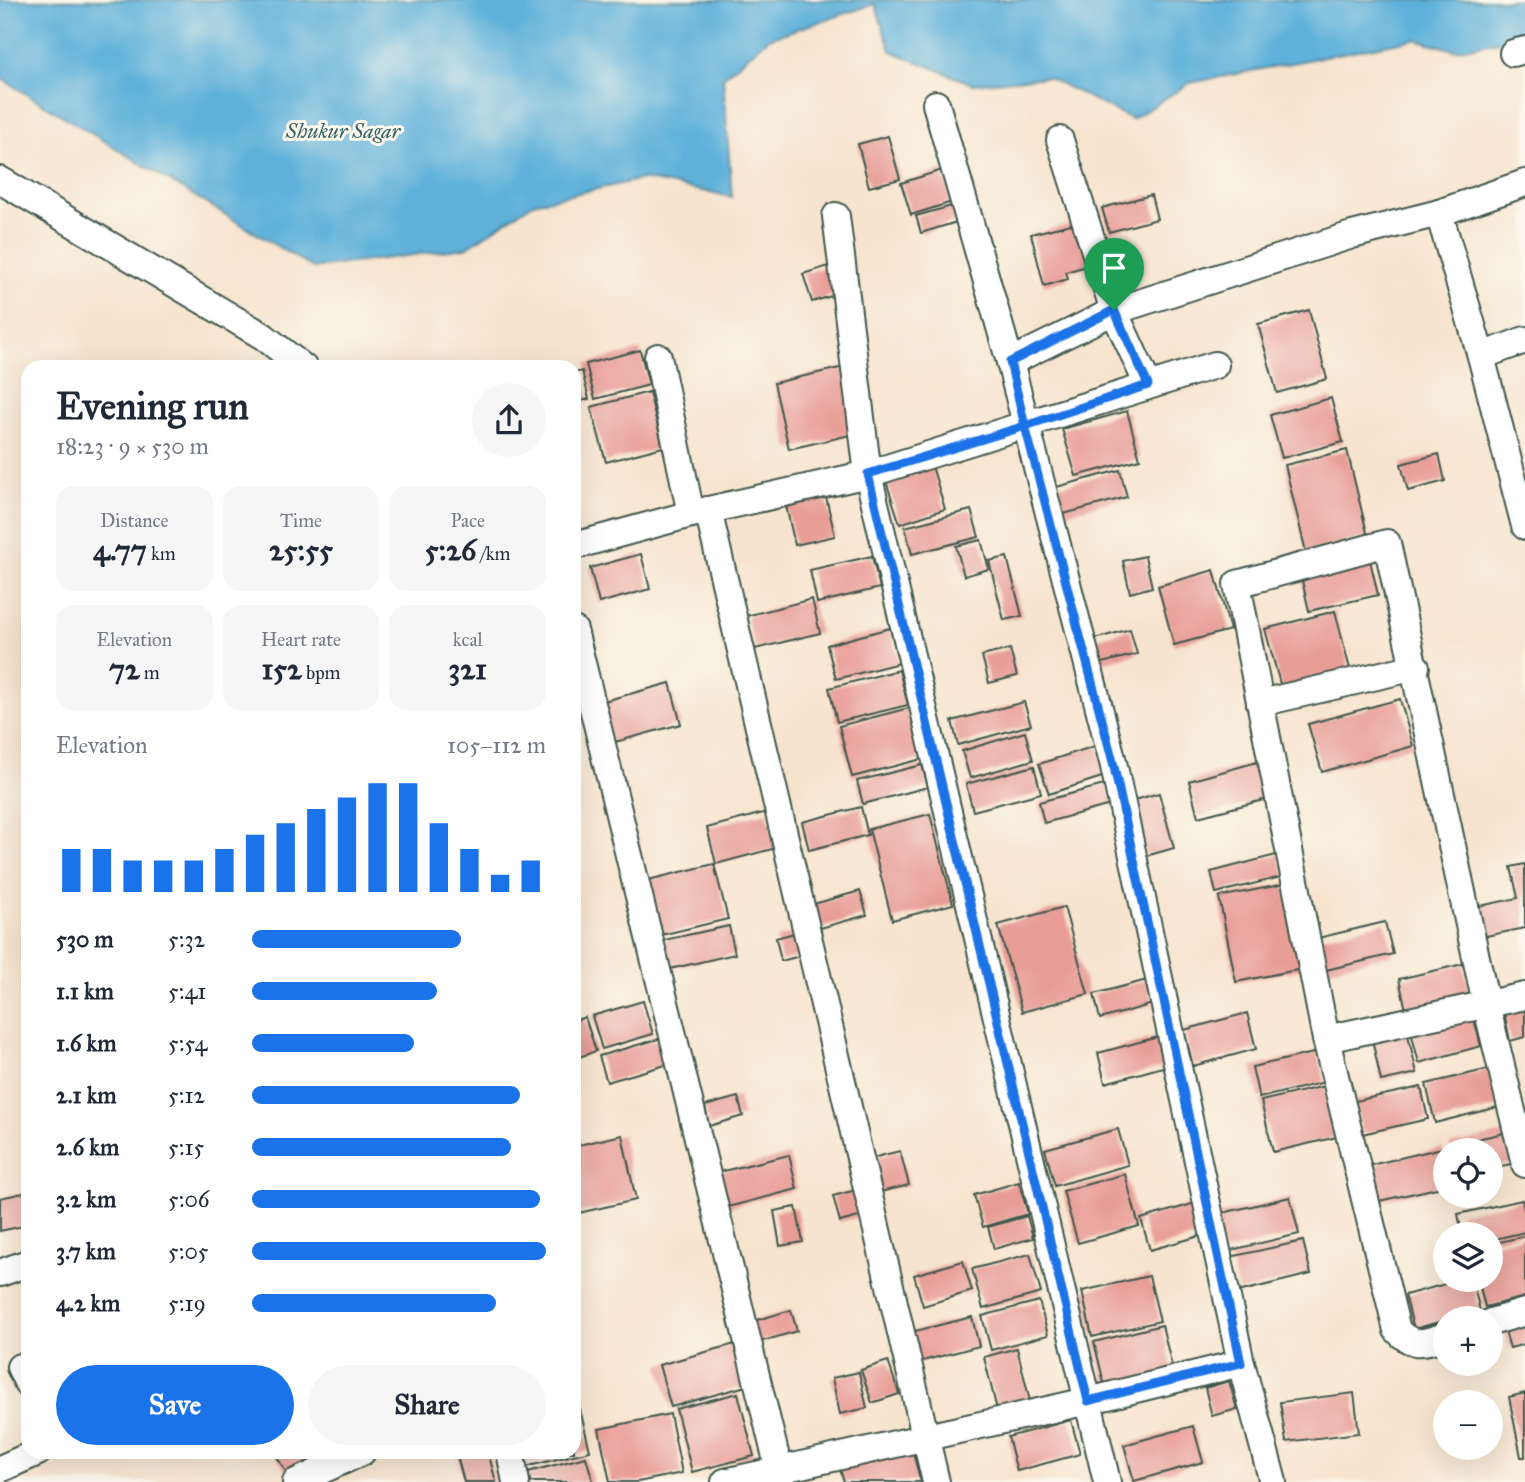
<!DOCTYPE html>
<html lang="en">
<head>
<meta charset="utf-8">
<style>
	body { margin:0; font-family:"IM FELL Great Primer",serif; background:#f6f6f7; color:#1f2937; height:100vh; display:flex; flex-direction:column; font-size:26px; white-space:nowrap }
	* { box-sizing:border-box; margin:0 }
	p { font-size:23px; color:#747a83 }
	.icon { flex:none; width:38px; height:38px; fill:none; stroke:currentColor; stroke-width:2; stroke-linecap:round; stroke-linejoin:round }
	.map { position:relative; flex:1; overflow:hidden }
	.side { position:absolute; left:21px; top:360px; width:560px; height:1099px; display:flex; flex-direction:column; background:#fff; border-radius:21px; box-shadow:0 7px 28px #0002 }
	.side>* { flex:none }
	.controls { position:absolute; left:1433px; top:1138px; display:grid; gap:14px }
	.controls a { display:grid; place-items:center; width:70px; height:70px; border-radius:50%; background:#fff; box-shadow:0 7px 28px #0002; font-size:35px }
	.pin { position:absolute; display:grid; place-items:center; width:60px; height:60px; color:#fff; margin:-72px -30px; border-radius:50% 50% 50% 0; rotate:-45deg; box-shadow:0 0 7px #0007 }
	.pin .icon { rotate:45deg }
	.round { display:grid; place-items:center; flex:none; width:74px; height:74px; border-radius:37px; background:#f6f6f7 }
	.headline { display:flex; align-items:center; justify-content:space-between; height:119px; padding:0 35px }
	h1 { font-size:38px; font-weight:700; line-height:52px }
	.stats { display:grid; grid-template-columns:repeat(3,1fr); gap:10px; height:119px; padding:7px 35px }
	.stats div { display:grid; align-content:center; border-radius:18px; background:#f6f6f7; text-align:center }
	.stats b { font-size:30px; font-weight:700 }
	.stats small { font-size:19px; font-weight:400 }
	.stats p { font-size:19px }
	.chart { height:196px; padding:14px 35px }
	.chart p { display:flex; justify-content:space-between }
	.chart svg { width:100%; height:126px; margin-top:7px; stroke:#1a73e8; stroke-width:6 }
	.action { display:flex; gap:14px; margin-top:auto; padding:14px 35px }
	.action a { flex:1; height:80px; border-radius:42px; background:#1a73e8; color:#fff; font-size:28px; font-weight:700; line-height:80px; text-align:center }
	.action a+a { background:#f6f6f7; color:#1f2937 }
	ul { padding:0 35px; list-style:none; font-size:23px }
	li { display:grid; grid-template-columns:112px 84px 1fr; align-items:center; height:52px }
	li i { height:18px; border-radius:9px; background:#1a73e8 }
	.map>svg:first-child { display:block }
	.water { fill:#5fb1da; stroke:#3f7787; stroke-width:2 }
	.building { fill:#e89e97 }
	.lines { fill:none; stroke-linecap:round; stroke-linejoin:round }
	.street-casing { stroke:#3f564b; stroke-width:30 }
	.street { stroke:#fff; stroke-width:26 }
	.route-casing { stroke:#fff; stroke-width:14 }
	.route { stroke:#1a73e8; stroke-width:9 }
	.labels { text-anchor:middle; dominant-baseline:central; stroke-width:6; stroke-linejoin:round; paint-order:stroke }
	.water-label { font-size:21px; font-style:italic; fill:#326066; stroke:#fbf7ec }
</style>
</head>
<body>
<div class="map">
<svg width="1525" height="1482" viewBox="0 0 1525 1482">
	<rect width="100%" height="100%" fill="#fbf7ec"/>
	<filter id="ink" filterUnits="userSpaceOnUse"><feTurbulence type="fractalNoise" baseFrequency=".0143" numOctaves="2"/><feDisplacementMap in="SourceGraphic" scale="14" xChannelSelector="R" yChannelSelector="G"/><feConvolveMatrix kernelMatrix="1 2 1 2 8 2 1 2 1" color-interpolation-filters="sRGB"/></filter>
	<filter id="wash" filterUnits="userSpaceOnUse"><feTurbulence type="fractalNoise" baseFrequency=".00686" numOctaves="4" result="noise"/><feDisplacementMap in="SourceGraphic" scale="28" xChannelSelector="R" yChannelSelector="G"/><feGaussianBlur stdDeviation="1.57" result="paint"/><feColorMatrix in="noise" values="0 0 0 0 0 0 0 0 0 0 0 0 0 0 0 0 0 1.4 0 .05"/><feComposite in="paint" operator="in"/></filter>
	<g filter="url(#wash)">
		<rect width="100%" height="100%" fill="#f7e4ce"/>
		<polygon class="water" points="0,0 1525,0 1525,32 1504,40 1454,50 1415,39 1190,83 1132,119 1047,77 972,84 891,51 875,4 769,38 723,77 732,197 643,179 533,203 466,248 313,268 0,78"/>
		<g id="blocks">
			<g class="building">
				<polygon points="888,136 900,179 869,187 858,144"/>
				<polygon points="942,170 952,202 911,215 901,183"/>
				<polygon points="1151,195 1157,219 1109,232 1102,208"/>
				<polygon points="955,205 960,221 921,233 916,216"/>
				<polygon points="1079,222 1090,265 1066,272 1068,279 1044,286 1031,234"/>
				<polygon points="832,265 841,293 812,302 803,274"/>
				<polygon points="1309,310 1327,379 1277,393 1258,324"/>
				<polygon points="640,350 649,385 595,399 586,364"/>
				<polygon points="844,367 859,433 789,449 774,383"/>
				<polygon points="582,371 589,399 574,403 574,373"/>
				<polygon points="649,392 663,447 606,462 591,407"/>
				<polygon points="1331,398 1343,442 1282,458 1270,415"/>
				<polygon points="1127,411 1140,459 1076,476 1062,429"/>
				<polygon points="1347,450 1368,537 1306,552 1285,465"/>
				<polygon points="1439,454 1445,481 1408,491 1401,464"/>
				<polygon points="932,466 945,509 900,524 886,481"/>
				<polygon points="1120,470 1127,497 1056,516 1049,489"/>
				<polygon points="826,497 835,536 795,545 786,506"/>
				<polygon points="971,510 979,537 912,554 905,527"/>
				<polygon points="981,540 989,569 964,576 956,546"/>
				<polygon points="641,554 650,589 599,603 590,568"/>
				<polygon points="872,556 880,588 817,603 810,570"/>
				<polygon points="1145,556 1152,587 1130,593 1123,561"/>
				<polygon points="1007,557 1022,616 1004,620 989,561"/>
				<polygon points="1370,560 1378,595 1309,611 1301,576"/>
				<polygon points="1214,570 1230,630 1174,645 1158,586"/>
				<polygon points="812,599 820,633 755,649 746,616"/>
				<polygon points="1335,611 1351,673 1282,691 1265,629"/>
				<polygon points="890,628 899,663 836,679 827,645"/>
				<polygon points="1130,629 1137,654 1094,665 1088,641"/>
				<polygon points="1010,649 1017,676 989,683 982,656"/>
				<polygon points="899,670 908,705 837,722 829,688"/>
				<polygon points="670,683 681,724 604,745 593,704"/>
				<polygon points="1400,699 1413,746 1322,772 1308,724"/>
				<polygon points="1024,702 1031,725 958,745 952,721"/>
				<polygon points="913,707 926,758 852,777 839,726"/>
				<polygon points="1025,732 1033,760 970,778 962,751"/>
				<polygon points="1098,745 1108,775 1049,794 1039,764"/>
				<polygon points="1257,762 1267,799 1198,817 1189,781"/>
				<polygon points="922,765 928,787 863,804 857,781"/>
				<polygon points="1034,766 1041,793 973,811 966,784"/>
				<polygon points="1108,784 1114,804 1044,823 1039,802"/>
				<polygon points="1159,793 1174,848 1146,856 1131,801"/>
				<polygon points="861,807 868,835 809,850 802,822"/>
				<polygon points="767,812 776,848 716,864 707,828"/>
				<polygon points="930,814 953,904 892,920 869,829"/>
				<polygon points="1280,854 1285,876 1216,893 1211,872"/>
				<polygon points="714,864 728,919 661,935 648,880"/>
				<polygon points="1525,864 1525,928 1481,937 1475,907 1518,898 1511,867"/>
				<polygon points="1285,884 1302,969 1236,982 1219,897"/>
				<polygon points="860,891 867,915 817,929 810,905"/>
				<polygon points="1064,907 1088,994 1022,1012 998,925"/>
				<polygon points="1385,922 1393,954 1326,970 1318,938"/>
				<polygon points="729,926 735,954 670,969 664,940"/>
				<polygon points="798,932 804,955 781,961 776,938"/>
				<polygon points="1463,964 1470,994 1406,1010 1399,979"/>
				<polygon points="1147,980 1153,1004 1100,1019 1094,994"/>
				<polygon points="643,1001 653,1034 602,1049 592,1016"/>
				<polygon points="1525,1007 1525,1037 1510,1041 1504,1012"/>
				<polygon points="1247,1013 1256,1049 1193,1066 1184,1030"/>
				<polygon points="1473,1015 1481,1046 1419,1063 1411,1032"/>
				<polygon points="585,1017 596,1051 574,1059 574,1021"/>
				<polygon points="1407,1031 1417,1073 1381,1081 1372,1039"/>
				<polygon points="1162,1036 1170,1065 1105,1083 1098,1053"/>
				<polygon points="662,1038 669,1064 607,1082 599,1056"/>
				<polygon points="1318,1052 1325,1082 1259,1098 1252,1067"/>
				<polygon points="1489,1069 1498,1107 1435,1123 1426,1084"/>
				<polygon points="1325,1086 1337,1137 1273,1152 1261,1101"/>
				<polygon points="1421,1087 1428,1119 1362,1134 1355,1101"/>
				<polygon points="738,1097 743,1116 709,1126 705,1106"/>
				<polygon points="1118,1129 1128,1165 1055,1186 1045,1149"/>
				<polygon points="1504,1133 1511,1164 1491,1168 1491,1150 1451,1150 1450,1145"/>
				<polygon points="622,1135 636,1200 574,1214 574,1146"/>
				<polygon points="1442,1148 1446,1162 1446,1186 1379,1201 1371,1165"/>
				<polygon points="900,1151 909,1185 876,1193 868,1159"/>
				<polygon points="789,1155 797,1189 728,1207 719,1172"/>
				<polygon points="1125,1174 1139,1226 1078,1243 1063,1191"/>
				<polygon points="1019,1182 1028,1214 983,1227 974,1195"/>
				<polygon points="856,1190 862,1216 840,1222 833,1196"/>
				<polygon points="28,1192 28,1225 0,1231 0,1198"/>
				<polygon points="1290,1197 1299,1234 1223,1252 1214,1215"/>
				<polygon points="1522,1200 1525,1214 1525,1232 1491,1240 1491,1234 1462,1234 1458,1214"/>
				<polygon points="1199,1202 1207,1234 1150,1250 1141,1219"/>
				<polygon points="796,1207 803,1242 780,1246 774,1211"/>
				<polygon points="1027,1216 1033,1238 994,1249 988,1227"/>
				<polygon points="1525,1236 1525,1297 1485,1307 1478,1279 1491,1279 1491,1244"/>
				<polygon points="1303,1241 1311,1274 1238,1292 1230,1257"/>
				<polygon points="1030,1254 1041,1293 983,1309 972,1269"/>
				<polygon points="963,1261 972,1291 923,1306 914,1275"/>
				<polygon points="1149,1276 1160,1321 1092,1337 1082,1291"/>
				<polygon points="1464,1279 1472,1279 1480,1311 1446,1318 1446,1320 1414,1329 1405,1295"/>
				<polygon points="1039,1301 1048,1335 991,1350 982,1316"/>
				<polygon points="791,1310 797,1331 753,1344 747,1323"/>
				<polygon points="972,1317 979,1346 915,1363 907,1333"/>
				<polygon points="1525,1322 1525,1344 1510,1348 1504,1328"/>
				<polygon points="1162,1325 1173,1371 1105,1387 1094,1342"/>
				<polygon points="735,1344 746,1386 671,1407 659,1365"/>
				<polygon points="1017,1348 1030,1401 997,1410 984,1357"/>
				<polygon points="888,1361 899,1394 872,1403 861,1370"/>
				<polygon points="859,1372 867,1408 840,1414 832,1378"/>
				<polygon points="1229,1381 1237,1409 1212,1416 1205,1388"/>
				<polygon points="738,1393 754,1456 692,1472 676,1409"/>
				<polygon points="1354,1393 1359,1433 1286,1442 1280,1402"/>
				<polygon points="1525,1393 1525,1457 1521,1457 1509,1397"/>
				<polygon points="580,1409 590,1451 525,1467 521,1452 574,1452 574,1411"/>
				<polygon points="670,1414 682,1473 638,1482 610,1482 599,1429"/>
				<polygon points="1071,1420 1080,1454 1017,1471 1008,1437"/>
				<polygon points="1193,1426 1203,1462 1134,1481 1124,1445"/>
				<polygon points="911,1446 921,1482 844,1482 839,1466"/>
				<polygon points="274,1452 344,1452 292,1482"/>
				<polygon points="456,1452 488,1452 496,1482 464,1482"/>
				<polygon points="586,1457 593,1482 526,1482 524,1473"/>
			</g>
		</g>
	</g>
	<g filter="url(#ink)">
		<use href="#blocks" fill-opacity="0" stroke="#3f564b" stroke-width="2"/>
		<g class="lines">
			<g class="street-casing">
				<g id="street">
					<polyline points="1513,53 1525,50"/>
					<polyline points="936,104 1010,362 1113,762 1241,1363 1273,1482"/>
					<polyline points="1060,140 1114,311 1148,385"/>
					<polyline points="0,180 263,336 304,368"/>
					<polyline points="1439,213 1481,356 1525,526"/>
					<polyline points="836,216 868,474 1107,1482"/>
					<polyline points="1481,356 1525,340"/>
					<polyline points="658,357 691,514"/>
					<polyline points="1010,362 1114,311 1352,235 1439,213 1525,183"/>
					<polyline points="708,510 936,1482"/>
					<polyline points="574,546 691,514 868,474 1215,365"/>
					<polyline points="574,630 782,1482"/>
					<polyline points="1260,703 1416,667"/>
					<polyline points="1525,996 1326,1039 1237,584 1387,543 1486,1004 1525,1164"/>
					<path d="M1326,1039L1397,1330C1414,1349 1424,1342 1446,1336"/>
					<polyline points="0,1273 28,1263"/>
					<polyline points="1491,1322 1525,1312"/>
					<polyline points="20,1367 28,1384"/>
					<polyline points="510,1452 516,1482"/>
					<polyline points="0,1469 38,1452"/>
					<polyline points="296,1482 362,1452"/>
					<polyline points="725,1482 1088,1401 1241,1363"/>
				</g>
			</g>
			<use href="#street" class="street"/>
		</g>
	</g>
	<g class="lines" filter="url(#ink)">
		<g class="route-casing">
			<polyline id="route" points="1114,310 1010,362 1025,426 868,474 1088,1401 1241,1363 1113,762 1025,426 1148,385 1114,310"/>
		</g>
		<use href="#route" class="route"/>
	</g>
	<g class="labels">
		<g class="water-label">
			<text x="343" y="131">Shukur Sagar</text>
		</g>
	</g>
</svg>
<div class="controls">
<a><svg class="icon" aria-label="locate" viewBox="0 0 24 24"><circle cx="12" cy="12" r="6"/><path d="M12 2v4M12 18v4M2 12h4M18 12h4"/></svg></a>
<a><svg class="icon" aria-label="layers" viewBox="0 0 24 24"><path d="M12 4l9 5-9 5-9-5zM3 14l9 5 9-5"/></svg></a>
<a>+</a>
<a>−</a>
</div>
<div class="pin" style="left:1114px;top:310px;background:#1e9e55"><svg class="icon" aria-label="arrive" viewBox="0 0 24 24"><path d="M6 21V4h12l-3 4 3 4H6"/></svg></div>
<section class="side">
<div class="headline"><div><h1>Evening run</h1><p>18:23 · 9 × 530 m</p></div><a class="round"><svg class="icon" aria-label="share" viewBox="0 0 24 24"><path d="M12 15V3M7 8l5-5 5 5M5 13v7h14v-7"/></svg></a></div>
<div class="stats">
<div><p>Distance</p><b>4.77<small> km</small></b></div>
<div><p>Time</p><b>25:55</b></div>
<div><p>Pace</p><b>5:26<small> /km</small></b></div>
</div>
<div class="stats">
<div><p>Elevation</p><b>72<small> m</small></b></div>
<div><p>Heart rate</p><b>152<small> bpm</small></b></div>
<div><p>kcal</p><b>321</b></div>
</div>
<div class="chart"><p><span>Elevation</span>105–112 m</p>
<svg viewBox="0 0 160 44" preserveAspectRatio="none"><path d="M5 44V29M15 44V29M25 44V33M35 44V33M45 44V33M55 44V29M65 44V24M75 44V20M85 44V15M95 44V11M105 44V6M115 44V6M125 44V20M135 44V29M145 44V38M155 44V33"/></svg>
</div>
<ul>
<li><b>530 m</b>5:32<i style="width:71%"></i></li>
<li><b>1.1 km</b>5:41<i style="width:63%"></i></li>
<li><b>1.6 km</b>5:54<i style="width:55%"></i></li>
<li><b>2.1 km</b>5:12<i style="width:91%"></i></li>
<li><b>2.6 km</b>5:15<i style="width:88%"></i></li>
<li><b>3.2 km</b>5:06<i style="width:98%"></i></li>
<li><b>3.7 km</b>5:05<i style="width:100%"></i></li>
<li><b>4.2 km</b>5:19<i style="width:83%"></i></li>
</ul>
<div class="action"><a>Save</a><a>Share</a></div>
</section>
</div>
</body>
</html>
